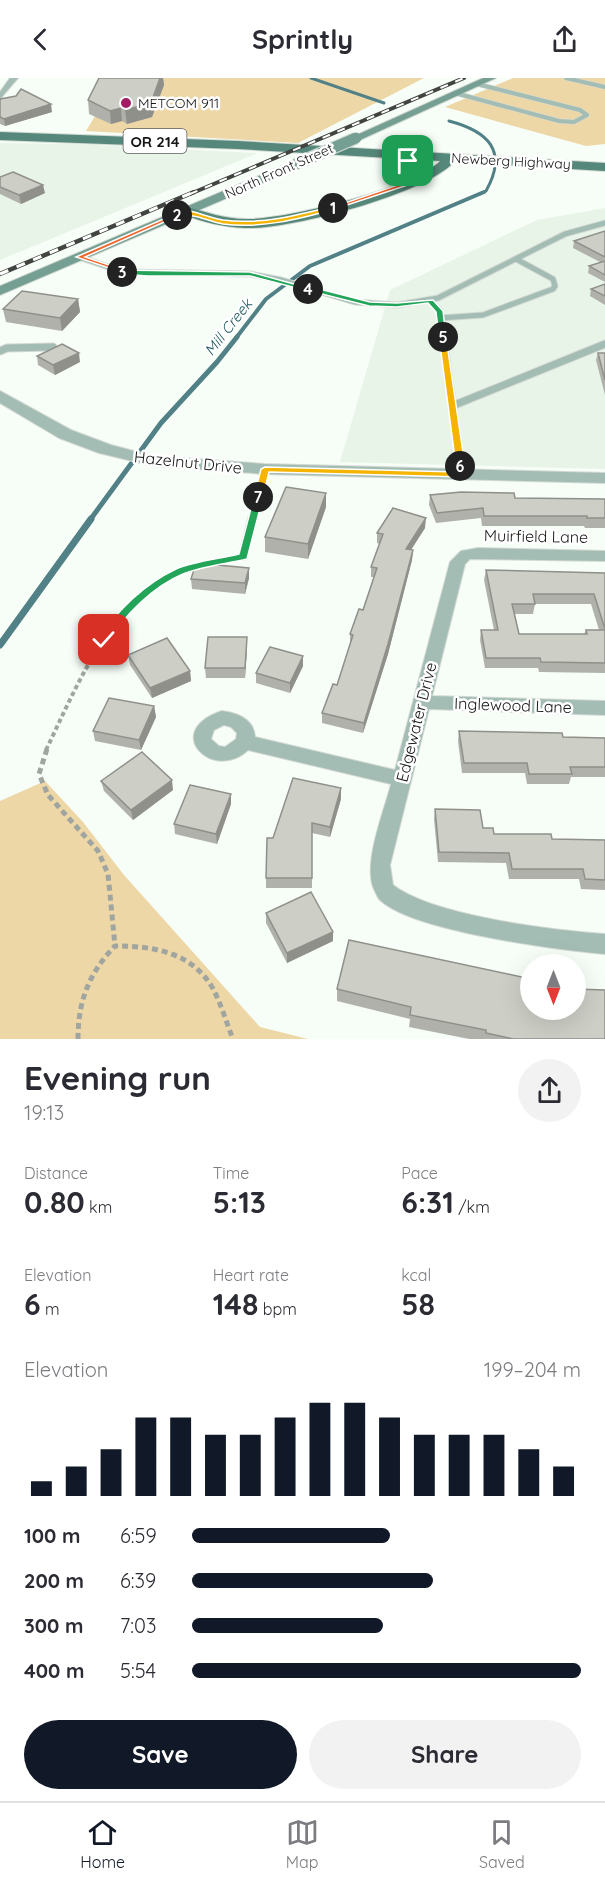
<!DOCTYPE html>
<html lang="en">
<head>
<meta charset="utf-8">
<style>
	body { margin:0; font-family:Quicksand,sans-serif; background:#f2f2f3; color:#2b2b33; height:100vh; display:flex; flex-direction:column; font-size:22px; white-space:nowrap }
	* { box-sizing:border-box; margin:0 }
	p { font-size:20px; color:#7c7c81 }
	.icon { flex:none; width:33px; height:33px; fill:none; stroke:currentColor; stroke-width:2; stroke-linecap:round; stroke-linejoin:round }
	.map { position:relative; height:961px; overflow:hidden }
	.details { display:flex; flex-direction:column; background:#fff; flex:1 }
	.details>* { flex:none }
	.needle { width:39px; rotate:180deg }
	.controls { position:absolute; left:520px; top:876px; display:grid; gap:12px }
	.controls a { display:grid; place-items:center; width:66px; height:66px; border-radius:50%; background:#fff; box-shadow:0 6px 24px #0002; font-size:30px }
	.pin { position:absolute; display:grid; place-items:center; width:51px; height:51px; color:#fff; margin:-26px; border-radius:12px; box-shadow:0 3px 9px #0006 }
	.km { position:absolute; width:30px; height:30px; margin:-15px; border-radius:50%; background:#222; color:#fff; font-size:16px; line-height:30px; text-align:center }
	.round { display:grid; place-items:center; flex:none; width:63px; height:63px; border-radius:32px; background:#f2f2f3 }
	.head { display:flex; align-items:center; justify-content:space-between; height:102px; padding:0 24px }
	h1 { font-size:33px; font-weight:700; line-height:45px }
	.stats { display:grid; grid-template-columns:repeat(3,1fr); gap:9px; height:102px; padding:6px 24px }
	.stats div { display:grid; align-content:center }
	.stats b { font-size:30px; font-weight:700 }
	.stats small { font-size:16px; font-weight:400 }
	.stats p { font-size:16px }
	.chart { height:168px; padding:12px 24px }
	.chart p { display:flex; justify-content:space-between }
	.chart svg { width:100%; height:108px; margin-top:6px; stroke:#111827; stroke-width:6 }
	.action { display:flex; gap:12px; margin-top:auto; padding:12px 24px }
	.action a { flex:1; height:69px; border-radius:36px; background:#111827; color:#fff; font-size:24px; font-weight:700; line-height:69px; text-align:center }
	.action a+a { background:#f2f2f3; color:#2b2b33 }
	ul { padding:0 24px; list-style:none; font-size:20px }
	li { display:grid; grid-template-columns:96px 72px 1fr; align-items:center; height:45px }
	li i { height:15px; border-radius:8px; background:#111827 }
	header { display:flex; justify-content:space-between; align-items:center; height:78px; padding:0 24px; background:#fff; font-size:27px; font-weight:700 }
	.menu { display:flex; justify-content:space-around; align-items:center; height:84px; border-top:2px solid #e1e1e2; background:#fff; font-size:16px; color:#7c7c81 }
	.menu a { display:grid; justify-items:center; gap:3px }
	.menu .active { color:#111827 }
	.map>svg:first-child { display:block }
	.built { fill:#e8f4e8 }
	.green { fill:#eed7a6 }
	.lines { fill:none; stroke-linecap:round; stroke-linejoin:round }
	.stream-far3 { stroke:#518186; stroke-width:3 }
	.stream-far2 { stroke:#518186; stroke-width:4 }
	.stream-far1 { stroke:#518186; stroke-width:5 }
	.stream { stroke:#518186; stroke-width:7 }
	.service-far3-casing { stroke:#d3d9d3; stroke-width:5 }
	.service-far2-casing { stroke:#d3d9d3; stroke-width:7 }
	.service-far1-casing { stroke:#d3d9d3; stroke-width:9 }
	.service-casing { stroke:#d3d9d3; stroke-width:10 }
	.minor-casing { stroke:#d3d9d3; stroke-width:2 }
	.tertiary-casing { stroke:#d3d9d3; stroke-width:2 }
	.secondary-casing { stroke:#d3d9d3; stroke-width:2 }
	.primary-casing { stroke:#d3d9d3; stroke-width:2 }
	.path-far1 { stroke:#a0a5a0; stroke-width:4; stroke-dasharray:4.5 3; stroke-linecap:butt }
	.path { stroke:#a0a5a0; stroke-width:5; stroke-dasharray:6 4; stroke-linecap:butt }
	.service-far3 { stroke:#a3bdb5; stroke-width:4 }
	.service-far2 { stroke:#a3bdb5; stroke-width:5 }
	.service-far1 { stroke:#a3bdb5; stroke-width:7 }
	.service { stroke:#a3bdb5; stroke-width:8 }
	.minor { fill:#a3bdb5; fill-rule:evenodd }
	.tertiary { fill:#a3bdb5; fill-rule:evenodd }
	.secondary { fill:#769f93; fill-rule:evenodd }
	.primary { fill:#55887a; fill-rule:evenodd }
	.rail-far1-casing { stroke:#414441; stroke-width:4 }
	.rail-casing { stroke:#414441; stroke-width:4.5 }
	.rail-far1 { stroke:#fff; stroke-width:2; stroke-dasharray:8; stroke-linecap:butt }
	.rail { stroke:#fff; stroke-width:3; stroke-dasharray:9; stroke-linecap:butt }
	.secondary-bridge-casing { stroke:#d3d9d3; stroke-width:13; stroke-linecap:butt }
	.secondary-bridge { stroke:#769f93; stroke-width:11 }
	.wall { fill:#b0b1aa; fill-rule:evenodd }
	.shaded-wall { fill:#90908b }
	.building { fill:#cdcec6; stroke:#90908b; stroke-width:1.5 }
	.split-1 { fill:#f0652b; stroke:#fff; stroke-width:1.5 }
	.split-2 { fill:#f5b400; stroke:#fff; stroke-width:1.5 }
	.split-3 { fill:#f0652b; stroke:#fff; stroke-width:1.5 }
	.split-4 { fill:#22a559; stroke:#fff; stroke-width:1.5 }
	.split-5 { fill:#22a559; stroke:#fff; stroke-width:1.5 }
	.split-6 { fill:#f5b400; stroke:#fff; stroke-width:1.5 }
	.split-7 { fill:#f5b400; stroke:#fff; stroke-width:1.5 }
	.split-8 { fill:#22a559; stroke:#fff; stroke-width:1.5 }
	.poi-dot { fill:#a51c64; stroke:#fff; stroke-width:2 }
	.labels { text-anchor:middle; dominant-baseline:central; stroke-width:5; stroke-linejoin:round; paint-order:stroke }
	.far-poi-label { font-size:14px; fill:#161816; stroke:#fff; text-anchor:start }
	.far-street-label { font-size:14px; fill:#161816; stroke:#fff }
	.shield { fill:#fff; stroke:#5c5d5c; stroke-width:1.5 }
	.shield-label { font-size:15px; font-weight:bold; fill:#161816 }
	.far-water-label { font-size:15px; font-style:italic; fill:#205a60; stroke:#fff }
	.street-label { font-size:16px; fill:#161816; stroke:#fff }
</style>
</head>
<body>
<header><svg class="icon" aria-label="back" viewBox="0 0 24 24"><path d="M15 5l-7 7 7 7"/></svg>Sprintly<svg class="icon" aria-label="share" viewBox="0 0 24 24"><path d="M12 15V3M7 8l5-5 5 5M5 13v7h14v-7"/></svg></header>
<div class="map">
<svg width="605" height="961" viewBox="0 0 605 961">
	<rect width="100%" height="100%" fill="#f7fef7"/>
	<g class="built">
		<polygon points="0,65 75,66 258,75 0,182"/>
		<polygon points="605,130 605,391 340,384 390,212 537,142"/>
	</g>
	<g class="green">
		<polygon points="118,0 424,0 298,65 86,53"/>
		<polygon points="513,0 605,0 605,66 586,68 445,29"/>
		<polygon points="45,703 83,744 124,797 260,949 308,961 0,961 0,723"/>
	</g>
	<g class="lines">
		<g class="stream-far3">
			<polyline points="311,0 384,25"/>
			<path d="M449,43C487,53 509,72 486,113L480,116"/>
		</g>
		<polyline class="stream-far2" points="236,260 266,221 310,188 484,114"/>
		<polyline class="stream-far1" points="90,442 161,345 217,284 237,259"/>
		<polyline class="stream" points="0,567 91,441"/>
		<g class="service-far3-casing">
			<g id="service-far3">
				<polyline points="566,0 605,9"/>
				<polyline points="455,15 559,43 574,44 587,37 580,32 477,6"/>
			</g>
		</g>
		<g class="service-far2-casing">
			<g id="service-far2">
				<polyline points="79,179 123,194 250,196 281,202 355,224 397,227 438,220 565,156 605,145"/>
				<polyline points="430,223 440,233 444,260"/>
				<polyline points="440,240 483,237 553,211 555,208 553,201 516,181"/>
			</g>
		</g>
		<g class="service-far1-casing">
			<g id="service-far1">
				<polyline points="443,259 462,397"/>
				<polyline points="0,273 7,270 53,269"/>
				<polyline points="452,328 605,266"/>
				<polyline points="252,442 265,391"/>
			</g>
		</g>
		<g class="service-casing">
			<polyline id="service" points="243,478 252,441"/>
		</g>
		<g class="minor-casing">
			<g id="minor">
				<polygon points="10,0 18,0 0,21 0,14"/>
				<path d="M478,470L605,473V483L470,481L465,486L432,618L605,623V637L429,631L390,787L393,807C433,838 552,852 605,856V876C559,872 410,853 379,821C377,818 375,813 373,809C364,782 384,734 391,706L248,672C213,705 161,653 222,633C237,635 254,641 255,659L395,692L450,484L461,473ZM224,647L231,649L237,655L236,661L225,669L219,668L211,661L214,652Z"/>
			</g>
		</g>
		<g class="tertiary-casing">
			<polygon id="tertiary" points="0,313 71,352 111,367 153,378 265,386 605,395 605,405 265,396 153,388 99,375 59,360 0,325"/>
		</g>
		<g class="secondary-casing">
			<g id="secondary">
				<polygon points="483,0 496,0 360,62 352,62 350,60"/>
				<polygon points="296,82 300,83 300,89 0,217 0,208"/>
			</g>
		</g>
		<g class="primary-casing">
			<path id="primary" d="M0,54L238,63L605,85V93L454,84C425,116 289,152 245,150C222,149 203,144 182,136L180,133L187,129C207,134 224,141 246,141C284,142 415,110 440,83L238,71L0,62Z"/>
		</g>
		<g class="path-far1">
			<polyline points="206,487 231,481"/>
			<path d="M46,672C76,610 105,535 168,500C178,495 189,493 199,489"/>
		</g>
		<g class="path">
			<polyline points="47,671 39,696 48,717 98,773 108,796 115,868"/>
			<path d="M78,961C78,923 89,895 115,868C153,868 191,874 212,909C221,925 226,944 233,961"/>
		</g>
		<use href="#service-far3" class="service-far3"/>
		<use href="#service-far2" class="service-far2"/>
		<use href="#service-far1" class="service-far1"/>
		<use href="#service" class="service"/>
		<use href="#minor" class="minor"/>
		<use href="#tertiary" class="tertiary"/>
		<use href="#secondary" class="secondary"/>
		<use href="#primary" class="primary"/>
		<g class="rail-far1-casing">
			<polyline id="rail-far1" points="190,116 464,0"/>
		</g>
		<g class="rail-casing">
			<polyline id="rail" points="0,196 194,114"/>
		</g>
		<use href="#rail-far1" class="rail-far1"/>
		<use href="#rail" class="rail"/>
		<g class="secondary-bridge-casing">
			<polyline id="secondary-bridge" points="296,86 356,60"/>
		</g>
		<use href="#secondary-bridge" class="secondary-bridge"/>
	</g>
	<g class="wall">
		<polygon points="99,0 163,0 164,7 152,39 127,46 122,43 111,46 89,36 88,22"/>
		<polygon points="0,21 52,34 5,48 0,46"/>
		<polygon points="0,99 45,115 21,126 0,116"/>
		<polygon points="605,153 605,204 588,195 589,188 600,184 573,170 574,163"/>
		<polygon points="605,206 605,227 590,218 591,211"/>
		<polygon points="78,221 80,234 62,253 6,244 3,231"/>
		<polygon points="598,275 605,275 605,317 596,282"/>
		<polygon points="37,278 80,284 55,297 38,287"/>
		<polygon points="326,415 326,429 308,481 265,474 265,459"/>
		<polygon points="430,417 515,420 605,421 605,450 585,450 584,448 482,448 481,440 436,445 429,427"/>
		<polygon points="425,450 411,472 413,472 412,482 388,576 363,655 322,645 322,635 337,607 350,566 350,556 363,532 374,499 371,499 371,489 380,466 377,465 377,455"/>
		<polygon points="249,490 249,500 245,516 192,511 191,501"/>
		<path d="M486,492L605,495V595L539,594L538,590H485L480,562L481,552H494L484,502ZM535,526H591L599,552H586L584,556H519L515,536H533Z"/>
		<polygon points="247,569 245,600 206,600 205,590"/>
		<polygon points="128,577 190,593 191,603 152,620 130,587"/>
		<polygon points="303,588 290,615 256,605 256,595"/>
		<polygon points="154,628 156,639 141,672 95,663 93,653"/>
		<polygon points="459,653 563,659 605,660 605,699 571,699 569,706 527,706 525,695 462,695 458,663"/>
		<polygon points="101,703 173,712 133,742 104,713"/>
		<polygon points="341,710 341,721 330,759 312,755 312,810 266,810 266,800 273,760"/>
		<polygon points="231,726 217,766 175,756 174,746"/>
		<polygon points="435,731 483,750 494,756 552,761 605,762 605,812 581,811 579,801 509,801 506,785 438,784 434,741"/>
		<polygon points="266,835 333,863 287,885 266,845"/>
		<polygon points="337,911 605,961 469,961 409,949 410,941 337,923"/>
	</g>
	<g class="shaded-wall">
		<polygon points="160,0 163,0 164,7 152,39 127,46 125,32"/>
		<polygon points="51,26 52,34 5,48 4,41"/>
		<polygon points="121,30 122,43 111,46 110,33"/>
		<polygon points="43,107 45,115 21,126 19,117"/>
		<polygon points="78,221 80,234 62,253 60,240"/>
		<polygon points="79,275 80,284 55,297 53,287"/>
		<polygon points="326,415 326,429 308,481 308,466"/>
		<polygon points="426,440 425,450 405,481 406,471"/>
		<polygon points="413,472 412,482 388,576 363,655 364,645"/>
		<polygon points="249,490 249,500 245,516 245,505"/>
		<polygon points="247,559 247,569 245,600 245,590"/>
		<polygon points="303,578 303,588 290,615 290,605"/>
		<polygon points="190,593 191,603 152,620 150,610"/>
		<polygon points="154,628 156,639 141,672 139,662"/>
		<polygon points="172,702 173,712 133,742 131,732"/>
		<polygon points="341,710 341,721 330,759 330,749"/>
		<polygon points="231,716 231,726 217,766 216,756"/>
		<polygon points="333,854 333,863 287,885 287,875"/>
	</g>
	<g class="building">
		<polygon points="99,0 160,0 151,25 125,32 121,30 110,33 88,22"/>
		<polygon points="21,11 51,26 4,41 0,39 0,21 16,18"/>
		<polygon points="13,94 43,107 19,117 0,109 0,99"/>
		<polygon points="605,153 605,179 574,163"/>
		<polygon points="605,183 605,197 589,188"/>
		<polygon points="605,206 605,218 591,211"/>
		<polygon points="22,213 78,221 60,240 3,231"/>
		<polygon points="62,266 79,275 53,287 37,278"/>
		<polygon points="598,275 605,275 605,302"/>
		<polygon points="286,409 326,415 308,466 265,459"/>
		<polygon points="461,414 514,415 515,420 605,421 605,440 587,440 587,438 484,438 483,430 437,435 430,417"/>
		<polygon points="393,430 426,440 406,471 413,472 388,566 364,645 322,635 333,606 337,607 353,557 350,556 359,531 363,532 377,490 371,489 383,456 377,455"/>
		<polygon points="196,485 249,490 245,505 191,501"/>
		<polygon points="486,492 605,495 605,551 594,516 533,516 535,526 512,526 519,556 587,556 586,552 605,552 605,585 541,584 540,580 486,580 481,552 498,552"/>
		<polygon points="208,559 247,559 245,590 205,590"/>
		<polygon points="167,560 190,593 150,610 128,577"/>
		<polygon points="270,569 303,578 290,605 256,595"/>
		<polygon points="109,620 154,628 139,662 93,653"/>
		<polygon points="459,653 562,655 563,659 605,660 605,689 570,689 572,696 529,696 527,685 464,685"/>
		<polygon points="142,674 172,702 131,732 101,703"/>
		<polygon points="293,700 341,710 330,749 312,745 312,800 266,800 267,760 273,760"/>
		<polygon points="190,707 231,716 216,756 174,746"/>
		<polygon points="435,731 480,732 483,750 493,750 494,756 551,756 552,761 605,762 605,802 585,801 583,791 512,791 509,775 439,774"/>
		<polygon points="311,814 333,854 287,875 266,835"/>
		<polygon points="349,862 531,901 531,932 576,932 576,911 605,912 605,961 513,961 486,955 486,952 410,937 411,929 337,911"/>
	</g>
	<polygon class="split-1" points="406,82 425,89 426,101 335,131 330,130 421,99 420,91 406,85"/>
	<path class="split-2" d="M333,128L335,131C299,141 261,151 223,146C206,143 194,134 177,139L174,137L187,132C199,135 211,140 223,142C260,147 298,137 333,128Z"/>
	<polygon class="split-3" points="175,136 180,137 85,179 124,192 124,195 76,179"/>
	<polygon class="split-4" points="120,192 250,194 312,211 308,213 250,198 147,198 122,196"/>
	<polygon class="split-5" points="308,208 370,224 397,225 433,222 443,233 446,259 443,261 439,259 436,234 428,225 397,229 369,228 306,212"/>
	<polygon class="split-6" points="443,257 446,259 465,388 460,390 456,388 439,259"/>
	<polygon class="split-7" points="460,385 465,388 466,397 462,399 269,394 263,419 258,422 254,419 261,391 265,389 457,394 456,388"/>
	<path class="split-8" d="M258,416L263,419L247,481C226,486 202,488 183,496C154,508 123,538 108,565H100L99,562C115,533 146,505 176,491C195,483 219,481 239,476L254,419Z"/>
	<circle class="poi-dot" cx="126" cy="25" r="6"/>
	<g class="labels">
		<g class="far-poi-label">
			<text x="138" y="25">METCOM 911</text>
		</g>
		<g class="far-street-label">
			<text transform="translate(511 83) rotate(3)">Newberg Highway</text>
			<text transform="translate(279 93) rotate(-24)">North Front Street</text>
		</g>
		<rect class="shield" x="123.5" y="51" width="63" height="24" rx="4.5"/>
		<g class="shield-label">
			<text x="155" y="63">OR 214</text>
		</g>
		<g class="far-water-label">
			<text transform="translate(228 249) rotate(-52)">Mill Creek</text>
		</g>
		<g class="street-label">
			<text transform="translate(188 384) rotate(6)">Hazelnut Drive</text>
			<text transform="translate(536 458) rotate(1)">Muirfield Lane</text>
			<text transform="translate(513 627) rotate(2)">Inglewood Lane</text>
			<text transform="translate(416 644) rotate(-76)">Edgewater Drive</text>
		</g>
	</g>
</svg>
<div class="controls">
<a><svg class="needle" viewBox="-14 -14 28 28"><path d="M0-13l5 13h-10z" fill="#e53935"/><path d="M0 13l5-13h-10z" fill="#7c7c81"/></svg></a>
</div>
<div class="pin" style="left:408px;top:83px;background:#1e9e55"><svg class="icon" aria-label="arrive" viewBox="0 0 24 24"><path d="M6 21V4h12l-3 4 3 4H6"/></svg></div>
<div class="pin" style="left:104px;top:562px;background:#d93025"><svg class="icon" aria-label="check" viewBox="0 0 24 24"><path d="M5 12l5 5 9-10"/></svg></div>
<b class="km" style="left:333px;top:130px">1</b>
<b class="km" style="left:177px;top:137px">2</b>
<b class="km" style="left:122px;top:194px">3</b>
<b class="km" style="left:308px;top:211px">4</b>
<b class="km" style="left:443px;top:259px">5</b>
<b class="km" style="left:460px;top:388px">6</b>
<b class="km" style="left:258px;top:419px">7</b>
</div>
<section class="details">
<div class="head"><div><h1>Evening run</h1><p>19:13</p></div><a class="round"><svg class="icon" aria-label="share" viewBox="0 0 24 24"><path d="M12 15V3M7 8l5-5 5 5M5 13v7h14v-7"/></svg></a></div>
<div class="stats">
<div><p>Distance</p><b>0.80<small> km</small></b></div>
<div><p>Time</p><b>5:13</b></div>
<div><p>Pace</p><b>6:31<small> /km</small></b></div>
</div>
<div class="stats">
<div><p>Elevation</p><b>6<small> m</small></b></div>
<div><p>Heart rate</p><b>148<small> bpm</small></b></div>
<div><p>kcal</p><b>58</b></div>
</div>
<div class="chart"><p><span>Elevation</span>199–204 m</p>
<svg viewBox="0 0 160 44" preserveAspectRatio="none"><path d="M5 44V38M15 44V32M25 44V25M35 44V12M45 44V12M55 44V19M65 44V19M75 44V12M85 44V6M95 44V6M105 44V12M115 44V19M125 44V19M135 44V19M145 44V25M155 44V32"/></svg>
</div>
<ul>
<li><b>100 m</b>6:59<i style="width:51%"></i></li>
<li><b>200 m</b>6:39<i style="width:62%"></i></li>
<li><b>300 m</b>7:03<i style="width:49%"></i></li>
<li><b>400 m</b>5:54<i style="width:100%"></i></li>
</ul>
<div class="action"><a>Save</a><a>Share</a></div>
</section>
<nav class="menu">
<a class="active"><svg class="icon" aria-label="home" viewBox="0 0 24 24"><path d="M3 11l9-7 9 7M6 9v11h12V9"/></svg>Home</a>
<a><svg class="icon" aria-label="map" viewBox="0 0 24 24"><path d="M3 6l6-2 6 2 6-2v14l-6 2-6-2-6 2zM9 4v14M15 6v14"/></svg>Map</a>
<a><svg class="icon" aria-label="saved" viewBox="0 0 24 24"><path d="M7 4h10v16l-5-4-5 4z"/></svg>Saved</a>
</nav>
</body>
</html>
